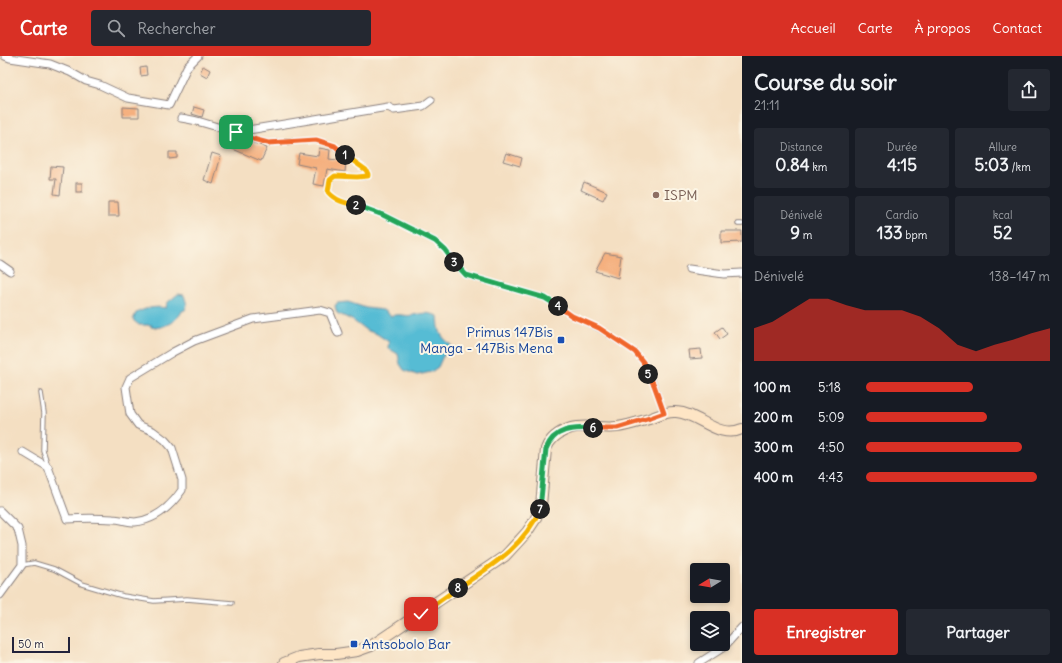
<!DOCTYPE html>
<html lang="fr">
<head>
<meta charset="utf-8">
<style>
	body { margin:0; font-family:Delius,sans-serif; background:#242831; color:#f1f3f6; height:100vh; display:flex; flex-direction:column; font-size:15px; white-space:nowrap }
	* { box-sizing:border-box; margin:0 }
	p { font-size:13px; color:#9ea1a6 }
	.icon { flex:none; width:22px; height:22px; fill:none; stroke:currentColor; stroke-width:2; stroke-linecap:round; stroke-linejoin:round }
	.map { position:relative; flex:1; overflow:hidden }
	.panel { display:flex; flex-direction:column; background:#171b24; width:320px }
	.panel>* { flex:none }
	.needle { width:26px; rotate:259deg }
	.tools { position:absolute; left:690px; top:507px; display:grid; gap:8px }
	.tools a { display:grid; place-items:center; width:40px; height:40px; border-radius:4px; background:#171b24; box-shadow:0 2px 6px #0003; font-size:20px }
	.scale { position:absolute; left:12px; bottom:10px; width:58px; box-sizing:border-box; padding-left:4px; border:2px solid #22223b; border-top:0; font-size:11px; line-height:14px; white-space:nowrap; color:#22223b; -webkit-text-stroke:3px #fcf5e5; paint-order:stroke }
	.pin { position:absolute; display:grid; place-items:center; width:34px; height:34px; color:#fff; margin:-17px; border-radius:8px; box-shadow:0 2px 6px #0006 }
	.km { position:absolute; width:20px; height:20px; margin:-10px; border-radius:50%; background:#222; color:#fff; font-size:11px; line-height:20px; text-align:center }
	.round { display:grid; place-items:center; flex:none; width:42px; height:42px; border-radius:4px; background:#242831 }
	.headline { display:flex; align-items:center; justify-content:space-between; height:68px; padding:0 12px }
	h1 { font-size:22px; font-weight:800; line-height:30px }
	.figures { display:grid; grid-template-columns:repeat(3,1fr); gap:6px; height:68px; padding:4px 12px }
	.figures div { display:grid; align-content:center; border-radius:4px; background:#242831; text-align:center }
	.figures b { font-size:17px; font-weight:800 }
	.figures small { font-size:11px; font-weight:400 }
	.figures p { font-size:11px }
	.chart { height:112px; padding:8px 12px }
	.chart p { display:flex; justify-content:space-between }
	.chart svg { width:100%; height:72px; margin-top:4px; fill:#d93025; opacity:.7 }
	.action { display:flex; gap:8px; margin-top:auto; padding:8px 12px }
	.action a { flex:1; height:46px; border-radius:4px; background:#d93025; color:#fff; font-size:16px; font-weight:800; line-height:46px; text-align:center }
	.action a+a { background:#242831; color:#f1f3f6 }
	ul { padding:0 12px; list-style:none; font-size:13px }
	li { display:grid; grid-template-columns:64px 48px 1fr; align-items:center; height:30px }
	li i { height:10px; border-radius:5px; background:#d93025 }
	header { display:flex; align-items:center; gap:24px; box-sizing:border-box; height:56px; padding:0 20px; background:#d93025; color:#fff }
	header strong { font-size:19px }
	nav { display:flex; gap:22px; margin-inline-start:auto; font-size:14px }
	.search { width:280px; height:36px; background:#242831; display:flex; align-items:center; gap:10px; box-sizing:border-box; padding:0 14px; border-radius:4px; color:#9ea1a6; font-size:15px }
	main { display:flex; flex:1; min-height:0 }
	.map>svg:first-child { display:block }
	.water { fill:#56bcd4; stroke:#3c6f88 }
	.building { fill:#f5b07f }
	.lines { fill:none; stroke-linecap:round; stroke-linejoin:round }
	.lane-casing { stroke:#8b807e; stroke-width:5.5 }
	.street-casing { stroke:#8b807e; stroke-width:9 }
	.secondary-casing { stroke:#8b807e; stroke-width:12 }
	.lane { stroke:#fff; stroke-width:3.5 }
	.street { stroke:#fff; stroke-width:7 }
	.secondary { stroke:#fee5c5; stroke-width:10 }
	.split-1-casing { stroke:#fff; stroke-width:8 }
	.split-2-casing { stroke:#fff; stroke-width:8 }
	.split-3-casing { stroke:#fff; stroke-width:8 }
	.split-4-casing { stroke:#fff; stroke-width:8 }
	.split-5-casing { stroke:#fff; stroke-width:8 }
	.split-6-casing { stroke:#fff; stroke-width:8 }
	.split-7-casing { stroke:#fff; stroke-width:8 }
	.split-8-casing { stroke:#fff; stroke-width:8 }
	.split-9-casing { stroke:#fff; stroke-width:8 }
	.split-1 { stroke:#f0652b; stroke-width:5 }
	.split-2 { stroke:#f5b400; stroke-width:5 }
	.split-3 { stroke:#22a559; stroke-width:5 }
	.split-4 { stroke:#22a559; stroke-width:5 }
	.split-5 { stroke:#f0652b; stroke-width:5 }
	.split-6 { stroke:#f0652b; stroke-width:5 }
	.split-7 { stroke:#22a559; stroke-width:5 }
	.split-8 { stroke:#f5b400; stroke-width:5 }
	.split-9 { stroke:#f5b400; stroke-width:5 }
	.education-dot { fill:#8d6e63; stroke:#fcf5e5; stroke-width:1.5 }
	.transit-dot { fill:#1a4fb4; stroke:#fcf5e5; stroke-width:1.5 }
	.labels { text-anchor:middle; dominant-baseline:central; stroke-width:4; stroke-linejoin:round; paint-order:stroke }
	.education-label { font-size:14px; fill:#785e54; stroke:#fcf5e5; text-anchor:start }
	.transit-label { font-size:14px; fill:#164399; stroke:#fcf5e5; text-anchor:end }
</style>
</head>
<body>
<header>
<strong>Carte</strong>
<div class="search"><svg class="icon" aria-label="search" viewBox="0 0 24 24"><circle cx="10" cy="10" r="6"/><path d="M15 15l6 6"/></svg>Rechercher</div>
<nav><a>Accueil</a><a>Carte</a><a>À propos</a><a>Contact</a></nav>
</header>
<main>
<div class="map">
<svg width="742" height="607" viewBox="0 0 742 607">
	<rect width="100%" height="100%" fill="#fcf5e5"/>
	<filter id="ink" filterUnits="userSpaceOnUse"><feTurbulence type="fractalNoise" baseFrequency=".025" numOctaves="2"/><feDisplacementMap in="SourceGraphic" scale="8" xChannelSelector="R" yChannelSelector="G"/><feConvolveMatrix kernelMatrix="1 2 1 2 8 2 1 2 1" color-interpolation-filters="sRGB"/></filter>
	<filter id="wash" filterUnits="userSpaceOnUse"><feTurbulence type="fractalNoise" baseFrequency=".012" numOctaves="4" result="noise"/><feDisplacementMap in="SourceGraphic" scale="16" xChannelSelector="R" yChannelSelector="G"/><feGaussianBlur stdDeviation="0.9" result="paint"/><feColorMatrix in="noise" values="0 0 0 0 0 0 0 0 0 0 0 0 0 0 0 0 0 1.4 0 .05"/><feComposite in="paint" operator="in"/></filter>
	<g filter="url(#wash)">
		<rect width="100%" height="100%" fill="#f4dfc2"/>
		<g class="water">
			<path d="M178,238L184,239L187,249L185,254L182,255C178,265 161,274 151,271L152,269H139L133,264L136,257C145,252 156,250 166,252L167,247Z"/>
			<path d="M348,246L366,252L383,254L391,260C400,257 405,261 413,259C426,257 425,256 438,260C439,275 439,279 451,289V295L443,300L438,311L431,316L417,319L404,314L400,308L398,298L388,292L389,286L377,278L366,274L352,264L337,257L335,250L337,247Z"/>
		</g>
		<g id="blocks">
			<g class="building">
				<polygon points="203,10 210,14 207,21 200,17"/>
				<polygon points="146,11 147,19 141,20 140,12"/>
				<polygon points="123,51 139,52 139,61 123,61"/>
				<polygon points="194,51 204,54 202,61 192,58"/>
				<polygon points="226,79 238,81 267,92 261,105 221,88"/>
				<polygon points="319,92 330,94 329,103 346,105 345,116 327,113 324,130 313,128 316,112 297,108 299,97 318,100"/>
				<polygon points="169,96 177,96 177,102 169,103"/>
				<polygon points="212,97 221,100 213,128 204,124"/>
				<polygon points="506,97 522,102 520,110 503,105"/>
				<polygon points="51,110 63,111 60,139 54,138 56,123 50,123"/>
				<polygon points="584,126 607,136 603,144 581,134"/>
				<rect x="76" y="127" width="6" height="9"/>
				<polygon points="108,146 118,146 119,160 108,160"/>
				<polygon points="721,175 742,175 742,186 721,187"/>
				<polygon points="605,197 621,200 618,222 595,215"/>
				<polygon points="722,271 727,278 720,283 715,276"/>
				<polygon points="701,293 702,302 690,303 689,294"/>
			</g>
		</g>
	</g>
	<g filter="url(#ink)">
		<use href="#blocks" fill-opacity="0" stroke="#8b807e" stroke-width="1"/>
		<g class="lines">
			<g class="lane-casing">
				<g id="lane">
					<path d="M238,77L246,81L268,87L315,84L335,91L366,114L368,118V120L364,121L335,120C329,125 329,129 328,136L333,141L340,145L364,152L383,159L435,185L445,194L451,201L455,209L466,219L545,242L572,260L599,273L635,296L643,306L655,329L663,356"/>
					<polyline points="738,168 742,168"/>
					<polyline points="41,337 44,357 43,394 48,410"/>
					<polyline points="22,509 34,507 54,513 82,528 123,540 154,545 187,543 232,547"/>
				</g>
			</g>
			<g class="street-casing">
				<g id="street">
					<polyline points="5,0 10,2 50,8 70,16 86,25 100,29 128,42 169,49 187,11 198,0"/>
					<path d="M181,62C200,64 217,72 236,76L388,51L394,54L423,50L431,44"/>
					<polyline points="0,208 10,215"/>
					<polyline points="689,213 724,218 742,217"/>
					<path d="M23,396L48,411L67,463C83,462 98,462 113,463C120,463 128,466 135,466C155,464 171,450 182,434V424L172,392L165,384L153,375L138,369L130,358L126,331L130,322L173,296L194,285L253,263L320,254L330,257L338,277"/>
					<polyline points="0,455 18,473 22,490 22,509 0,539"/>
					<polyline points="699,607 724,591 742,571"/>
				</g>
			</g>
			<g class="secondary-casing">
				<path id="secondary" d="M284,607L299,601L319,598H336L357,595L371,590L505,500L527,476L535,464L541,450L546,393C550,382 559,376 571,372C584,368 603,373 617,371C627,370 639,366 649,363C658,360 666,355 676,356C699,357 718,384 742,373"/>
			</g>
			<use href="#lane" class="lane"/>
			<use href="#street" class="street"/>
			<use href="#secondary" class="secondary"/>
		</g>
	</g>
	<g class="lines" filter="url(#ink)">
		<g class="split-1-casing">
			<polyline id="split-1" points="236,76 246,81 268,87 316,84 335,90 345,99"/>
		</g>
		<g class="split-2-casing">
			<path id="split-2" d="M345,99L366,114L368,118V120L357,121L335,120L330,124L328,136C336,145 345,147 356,149"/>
		</g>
		<g class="split-3-casing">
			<polyline id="split-3" points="356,149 383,159 435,185 445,194 454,206"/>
		</g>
		<g class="split-4-casing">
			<polyline id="split-4" points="454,206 466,219 545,242 558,250"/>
		</g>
		<g class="split-5-casing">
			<polyline id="split-5" points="558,250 572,260 599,272 635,296 643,306 648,318"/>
		</g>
		<g class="split-6-casing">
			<polyline id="split-6" points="593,372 617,372 650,362 664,357 654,329 648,318"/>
		</g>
		<g class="split-7-casing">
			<path id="split-7" d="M540,453L546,393C554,372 573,372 593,372"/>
		</g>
		<g class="split-8-casing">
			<path id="split-8" d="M458,532C491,510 524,491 540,453"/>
		</g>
		<g class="split-9-casing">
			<polyline id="split-9" points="421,558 458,532"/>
		</g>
		<use href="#split-1" class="split-1"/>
		<use href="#split-2" class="split-2"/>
		<use href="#split-3" class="split-3"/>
		<use href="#split-4" class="split-4"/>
		<use href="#split-5" class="split-5"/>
		<use href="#split-6" class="split-6"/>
		<use href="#split-7" class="split-7"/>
		<use href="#split-8" class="split-8"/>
		<use href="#split-9" class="split-9"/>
	</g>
	<circle class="education-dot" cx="656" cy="139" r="4"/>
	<g class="transit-dot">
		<rect x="557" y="280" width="8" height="8" rx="2"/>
		<rect x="350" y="584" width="8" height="8" rx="2"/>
	</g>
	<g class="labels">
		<g class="education-label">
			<text x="664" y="139">ISPM</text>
		</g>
		<g class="transit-label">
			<text x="553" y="276">Primus 147Bis<tspan x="553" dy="16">Manga - 147Bis Mena</tspan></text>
			<text x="362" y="588" text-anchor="start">Antsobolo Bar</text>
		</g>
	</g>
</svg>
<div class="tools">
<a><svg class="needle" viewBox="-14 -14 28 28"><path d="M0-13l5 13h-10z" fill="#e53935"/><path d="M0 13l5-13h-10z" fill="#9ea1a6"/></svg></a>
<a><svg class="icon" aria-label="layers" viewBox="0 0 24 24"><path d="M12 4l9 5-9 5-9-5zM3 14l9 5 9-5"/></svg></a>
</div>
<div class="scale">50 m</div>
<div class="pin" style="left:236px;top:76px;background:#1e9e55"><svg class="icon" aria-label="arrive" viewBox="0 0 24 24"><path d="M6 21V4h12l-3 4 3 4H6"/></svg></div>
<div class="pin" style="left:421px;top:558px;background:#d93025"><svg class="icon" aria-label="check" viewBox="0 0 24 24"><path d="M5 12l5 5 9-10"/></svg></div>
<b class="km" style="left:345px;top:99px">1</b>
<b class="km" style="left:356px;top:149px">2</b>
<b class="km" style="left:454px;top:206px">3</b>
<b class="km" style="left:558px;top:250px">4</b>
<b class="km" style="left:648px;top:318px">5</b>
<b class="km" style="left:593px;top:372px">6</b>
<b class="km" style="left:540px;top:453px">7</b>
<b class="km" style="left:458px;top:532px">8</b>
</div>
<section class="panel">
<div class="headline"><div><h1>Course du soir</h1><p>21:11</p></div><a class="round"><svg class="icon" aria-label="share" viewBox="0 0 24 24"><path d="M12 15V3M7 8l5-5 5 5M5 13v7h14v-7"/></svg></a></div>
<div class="figures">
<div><p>Distance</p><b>0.84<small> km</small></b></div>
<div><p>Durée</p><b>4:15</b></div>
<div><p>Allure</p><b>5:03<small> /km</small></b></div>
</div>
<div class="figures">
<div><p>Dénivelé</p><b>9<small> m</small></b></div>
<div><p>Cardio</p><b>133<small> bpm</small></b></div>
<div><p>kcal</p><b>52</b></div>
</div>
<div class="chart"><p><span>Dénivelé</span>138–147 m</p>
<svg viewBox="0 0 160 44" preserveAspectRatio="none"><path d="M0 44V24L10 20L20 13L30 6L40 6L50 10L60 13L70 13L80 13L90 17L100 24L110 34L120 38L130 34L140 31L150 27L160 24V44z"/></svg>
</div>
<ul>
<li><b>100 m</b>5:18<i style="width:58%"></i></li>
<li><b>200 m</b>5:09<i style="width:66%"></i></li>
<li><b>300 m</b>4:50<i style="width:85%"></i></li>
<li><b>400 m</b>4:43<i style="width:93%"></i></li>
</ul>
<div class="action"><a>Enregistrer</a><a>Partager</a></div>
</section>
</main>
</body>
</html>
